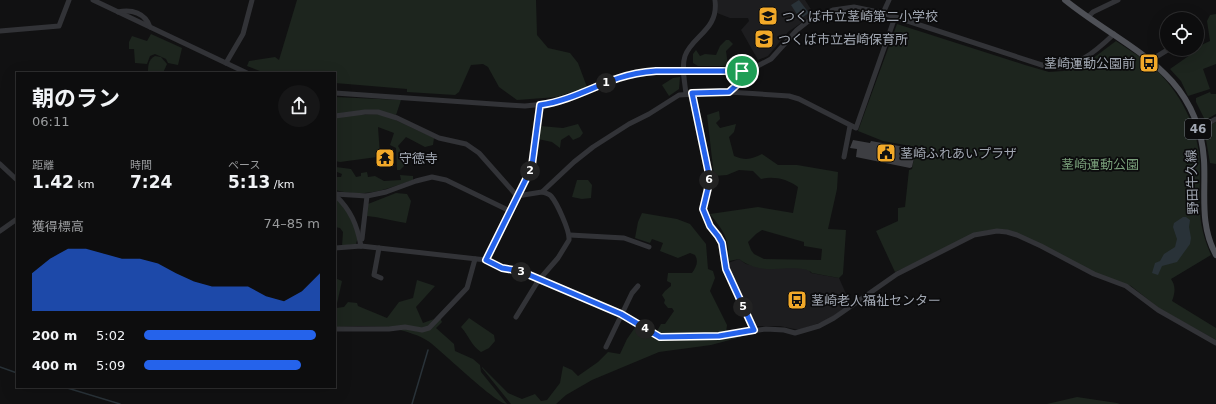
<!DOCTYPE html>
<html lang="ja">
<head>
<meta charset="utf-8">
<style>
	body { margin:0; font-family:"DejaVu Sans","Noto Sans JP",sans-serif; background:#161617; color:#f1f3f6; height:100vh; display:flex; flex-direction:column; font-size:15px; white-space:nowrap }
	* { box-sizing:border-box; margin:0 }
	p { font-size:13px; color:#9a9c9e }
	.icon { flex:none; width:22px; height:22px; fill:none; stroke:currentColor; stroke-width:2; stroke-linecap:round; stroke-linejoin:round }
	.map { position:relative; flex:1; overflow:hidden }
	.panel { position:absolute; left:16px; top:72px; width:320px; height:316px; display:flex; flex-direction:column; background:#0d0d0e; border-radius:0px; box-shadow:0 4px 16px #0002,0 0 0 1px #2d2d2e }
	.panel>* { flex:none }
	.fabs { position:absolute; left:1160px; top:12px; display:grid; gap:8px }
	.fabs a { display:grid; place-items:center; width:44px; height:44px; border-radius:50%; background:#0d0d0e; box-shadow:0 4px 16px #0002,0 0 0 1px #2d2d2e; font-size:20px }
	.pin { position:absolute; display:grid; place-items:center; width:34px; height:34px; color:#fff; margin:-17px; border:2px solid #fff; border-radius:50%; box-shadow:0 1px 4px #0007 }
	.km { position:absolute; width:20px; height:20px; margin:-10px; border-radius:50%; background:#222; color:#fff; font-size:11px; line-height:20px; text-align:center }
	.round { display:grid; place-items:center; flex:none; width:42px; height:42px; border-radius:21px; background:#161617 }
	.summary { display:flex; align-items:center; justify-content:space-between; height:68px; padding:0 16px }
	h1 { font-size:22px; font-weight:700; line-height:30px }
	.stats { display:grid; grid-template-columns:repeat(3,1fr); gap:6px; height:68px; padding:4px 16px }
	.stats div { display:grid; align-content:center }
	.stats b { font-size:17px; font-weight:700 }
	.stats small { font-size:11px; font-weight:400 }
	.stats p { font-size:11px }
	.chart { height:112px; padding:8px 16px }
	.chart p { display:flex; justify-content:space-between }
	.chart svg { width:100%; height:72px; margin-top:4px; fill:#2563eb; opacity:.7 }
	ul { padding:0 16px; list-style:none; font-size:13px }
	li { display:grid; grid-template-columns:64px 48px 1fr; align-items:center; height:30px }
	li i { height:10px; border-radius:5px; background:#2563eb }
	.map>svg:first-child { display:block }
	.built { fill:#1d1d1f }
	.green { fill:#1d251e; fill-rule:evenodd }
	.water { fill:#293238 }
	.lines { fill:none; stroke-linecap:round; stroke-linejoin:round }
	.stream { stroke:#293238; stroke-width:1.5 }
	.building { fill:#3d3e42 }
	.minor { stroke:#323337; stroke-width:5 }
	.major { stroke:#4e5056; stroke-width:6 }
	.route-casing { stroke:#fff; stroke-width:8 }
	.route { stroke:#2563eb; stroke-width:5 }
	.labels { text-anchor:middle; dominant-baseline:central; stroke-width:3.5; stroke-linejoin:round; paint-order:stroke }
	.shield { fill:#0c0c0d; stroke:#757981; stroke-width:1 }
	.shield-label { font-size:12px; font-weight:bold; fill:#a2a8b3 }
	.poi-label { font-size:13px; fill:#a2a8b3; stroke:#0c0c0d; text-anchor:start }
	.park-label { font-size:13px; fill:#799f7a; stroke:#0c0c0d }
	.street-label { font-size:13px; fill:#a2a8b3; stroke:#0c0c0d }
</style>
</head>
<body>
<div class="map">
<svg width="1216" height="404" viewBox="0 0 1216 404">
	<rect width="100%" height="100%" fill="#111112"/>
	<g class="built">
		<polygon points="718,0 805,0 814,14 788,32 768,56 758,60 741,30 749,21 748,18 730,18 717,13"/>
		<polygon points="739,259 746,264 765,268 802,268 809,270 811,273 839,278 851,305 825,321 799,330 780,326 756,326 730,271 728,263"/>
	</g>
	<g class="green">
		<polygon points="297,0 536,0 537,35 548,48 570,53 578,63 587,87 557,97 517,100 499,87 488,67 483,64 471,65 459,92 455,95 407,92 407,89 335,83 335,73 265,73 247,66 249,61 275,57 279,60"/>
		<polygon points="1216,14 1216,64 1203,69 1210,89 1188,96 1181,81 1170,69 1190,55 1188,51 1197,49 1197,47 1210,41 1207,21 1210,15"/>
		<path d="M897,24L1025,65L1049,72L1063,71L1075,68L1092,59L1116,41C1127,49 1140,56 1151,65C1180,91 1199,127 1200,166C1200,203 1196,220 1211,255L1171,279C1176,286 1175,293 1172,301L1216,328V340L1160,309L1131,286L1093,273L1018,234L988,230L895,272L876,231L898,221V208L905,207L909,170L912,169L916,147L883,141L858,131Z"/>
		<polygon points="151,34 182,48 178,65 168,63 166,59 155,54 150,56 147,64 135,63 134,49 129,49 129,42 132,36 147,41"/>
		<polygon points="726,40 729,40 733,44 726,51 728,66 698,66 693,63 693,54 696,50 700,56 705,54 716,55 720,46"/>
		<path d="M155,56L161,57L167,64L163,73H148C148,66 148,60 155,56Z"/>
		<polygon points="680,77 679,89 669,96 662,85 673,78"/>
		<polygon points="1210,92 1211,94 1216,94 1216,114 1205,120 1196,102 1196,98"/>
		<polygon points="335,97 401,100 396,115 366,110 335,114"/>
		<path d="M719,111L720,119L716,123L720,128L736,124L734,132L729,137L734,156C746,161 752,159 762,154L778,165H797L838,172L837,189L828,229L846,230L843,274L839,278L812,273C804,265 777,270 766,269C756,268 747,265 739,259L729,261C728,237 725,233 710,214L758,207L793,213L798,187C787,179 774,176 761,179L753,171L739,170L727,175L714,176L707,115ZM762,230L804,242V246L822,249L821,260L764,259L754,254L751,250L748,242L756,234Z"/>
		<polygon points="378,114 387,116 434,138 433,145 425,147 406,137 398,146 405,159 404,166 400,170 397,170 396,148 390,145 394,133 378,127 380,155 377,157 340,162 335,161 335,118 354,115"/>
		<polygon points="1216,122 1216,164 1210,163 1204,128"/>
		<polygon points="578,124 583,133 580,137 573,140 569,135 561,140 560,148 552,142 538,139 540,126 563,128"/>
		<path d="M336,167L351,169L356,177L361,176V173L367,172L368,177L375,176L384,181L401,180L400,175L413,176V180C385,190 364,198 335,190V177H341L342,174L337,172Z"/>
		<polygon points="577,180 588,180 592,185 591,198 582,199 572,197"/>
		<path d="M396,193L407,194L411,201L406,223C393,221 380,217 367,216L368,204Z"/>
		<polygon points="335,198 347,209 358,237 356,244 342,246 343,232 340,228 335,227"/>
		<path d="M642,213L677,219L690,224L706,244L708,269L713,271L715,278L710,291L727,325L726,333C706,335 674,340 656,333L661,324H665L674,311L672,308H668L664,303L665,300L662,295L665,291L671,286V283L667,281L668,273H692C696,267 699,262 695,255L690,253L678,258L660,251L663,243L652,239L650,243L635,238L638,222Z"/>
		<polygon points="335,278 342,281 336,308 344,307 348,302 357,303 358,306 387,318 399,302 413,298 417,280 435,286 416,307 423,323 434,319 428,326 424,328 359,326 335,327"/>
		<path d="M440,318L442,322L436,328L454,344L455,351L473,359L480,365L481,372L507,404C496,404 442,351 428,341C419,335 407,332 397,329L404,328L420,332Z"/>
		<path d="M469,318L494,335L495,341L489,348L481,352C471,345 469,336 461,327Z"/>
		<polygon points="636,326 659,340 697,339 741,335 741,337 711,345 659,352 592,380 566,395 556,404 511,404 482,368 482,367 508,393 522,399 535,394 541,401 547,400 560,383 563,366 572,370 578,376 598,362 608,352 620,354 627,339"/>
		<polygon points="1077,397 1117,403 1120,404 1047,404"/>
	</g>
	<g class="water">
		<polygon points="799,0 809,13 800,19 791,5"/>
		<polygon points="1183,217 1186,217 1190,220 1189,227 1191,238 1190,244 1177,262 1162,266 1158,275 1152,273 1155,263 1160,261 1164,254 1175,247 1177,239 1173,227 1174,223"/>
	</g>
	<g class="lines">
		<g class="stream">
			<polyline points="0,367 17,373"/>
			<polyline points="64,387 120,404"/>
			<polyline points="412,404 428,350"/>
		</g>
	</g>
	<g class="building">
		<polygon points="853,140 870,143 871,141 916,149 912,167 910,168 856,157 857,149 850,148"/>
		<polygon points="390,151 391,164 382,165 382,160 379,160 380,152"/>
	</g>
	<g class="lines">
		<g class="minor">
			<polyline points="93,0 247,73"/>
			<path d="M118,12C132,9 145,13 150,27"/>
			<polyline points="883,13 889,0"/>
			<polyline points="1088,17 1093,12 1118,0"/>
			<polyline points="0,31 59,26 69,0"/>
			<polyline points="1197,35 1200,33"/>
			<polyline points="1151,60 1169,49"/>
			<polyline points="226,63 243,34 252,0"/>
			<polyline points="729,92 789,96 799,99 856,128 895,17"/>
			<path d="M335,93L508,105L525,106L554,103L576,96L620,78L640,73L734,72L750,70L771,59L797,30L807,22L833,10L854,7L883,13L1048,67C1076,69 1095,52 1114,34"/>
			<polyline points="692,93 708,169 709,184 703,209 711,226 718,236 722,243 726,269 754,330"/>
			<path d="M686,94C685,82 681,68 685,56C692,36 719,30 715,0"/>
			<path d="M335,116L365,112H378L397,118L439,138L466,144L479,153L517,196L542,192L574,162L593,147L629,124L649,114L679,95L729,92C738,87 741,81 741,71"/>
			<polyline points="1198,129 1216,119"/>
			<polyline points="844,157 850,126"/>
			<polyline points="0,164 17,180"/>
			<polyline points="335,194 367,196 386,192 416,181 432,177 446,180 510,211"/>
			<path d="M335,195C351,210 357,225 361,246"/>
			<polyline points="0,231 17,219"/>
			<polyline points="570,235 624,238 649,247"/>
			<polyline points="362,239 367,196"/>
			<polyline points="335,248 361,246 486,260 502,268 520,271 621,314 660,337 719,336 766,329 784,330 795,333 819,326 834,318 897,274 974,235 997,231 1007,232 1017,235 1041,246 1094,274 1126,286 1158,310 1216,343"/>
			<polyline points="379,248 374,275 381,278"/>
			<polyline points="486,260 529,173 540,116 540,105"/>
			<path d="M516,317L538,281L558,258L569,240C570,231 557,203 551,196C549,194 545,193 542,192"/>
			<polyline points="335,329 389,329 405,327 422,330 429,328 467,288 475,259"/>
			<polyline points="606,347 632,293 638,286"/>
		</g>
		<path class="major" d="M1065,0C1124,48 1198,70 1204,160C1206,193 1199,224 1216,255"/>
	</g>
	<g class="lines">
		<g class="route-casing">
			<path id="route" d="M656,71H742L739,83L729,92L692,93L708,170L709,184L703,209L710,226L718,236L722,243L726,269L754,330L719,336L660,337L621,314L520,271L502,268L486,260L529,173L532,165L540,105C569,101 592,87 619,78C631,74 643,72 656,71Z"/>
		</g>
		<use href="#route" class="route"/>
	</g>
	<defs>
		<g id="school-square" transform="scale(1)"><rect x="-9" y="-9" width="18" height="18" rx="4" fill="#f2a929" stroke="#0c0c0d"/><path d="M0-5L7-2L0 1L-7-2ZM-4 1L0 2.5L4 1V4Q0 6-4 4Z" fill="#111"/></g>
		<g id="bus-square" transform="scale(1)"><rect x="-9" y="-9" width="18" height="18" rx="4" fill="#f2a929" stroke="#0c0c0d"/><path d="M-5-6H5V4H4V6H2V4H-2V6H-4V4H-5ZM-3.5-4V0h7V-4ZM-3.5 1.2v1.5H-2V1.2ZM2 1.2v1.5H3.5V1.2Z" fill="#111"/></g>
		<g id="civic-square" transform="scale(1)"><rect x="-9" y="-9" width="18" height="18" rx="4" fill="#f2a929" stroke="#0c0c0d"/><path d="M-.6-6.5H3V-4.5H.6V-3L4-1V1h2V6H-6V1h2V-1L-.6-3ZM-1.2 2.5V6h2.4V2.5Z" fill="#111"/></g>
		<g id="temple-square" transform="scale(1)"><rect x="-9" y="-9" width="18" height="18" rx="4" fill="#f2a929" stroke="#0c0c0d"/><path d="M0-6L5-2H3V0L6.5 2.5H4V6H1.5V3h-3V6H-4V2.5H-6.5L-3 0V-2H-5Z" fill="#111"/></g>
	</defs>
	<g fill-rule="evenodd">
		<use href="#school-square" x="768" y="16"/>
		<use href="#school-square" x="764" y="39"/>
		<use href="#bus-square" x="1149" y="63"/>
		<use href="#civic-square" x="886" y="153"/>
		<use href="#temple-square" x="385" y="158"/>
		<use href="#bus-square" x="797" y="300"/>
	</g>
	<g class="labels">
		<rect class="shield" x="1185" y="119" width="26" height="20" rx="3"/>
		<g class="shield-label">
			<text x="1198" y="129">46</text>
		</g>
		<g class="poi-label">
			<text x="782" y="16">つくば市立茎崎第二小学校</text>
			<text x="778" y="39">つくば市立岩崎保育所</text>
			<text x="1135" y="63" text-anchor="end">茎崎運動公園前</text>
			<text x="900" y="153">茎崎ふれあいプラザ</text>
			<text x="399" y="158">守徳寺</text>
			<text x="811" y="300">茎崎老人福祉センター</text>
		</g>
		<g class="park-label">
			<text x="1100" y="164">茎崎運動公園</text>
		</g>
		<g class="street-label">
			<text transform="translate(1192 182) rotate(-92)">野田牛久線</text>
		</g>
	</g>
</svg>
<div class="fabs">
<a><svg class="icon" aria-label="locate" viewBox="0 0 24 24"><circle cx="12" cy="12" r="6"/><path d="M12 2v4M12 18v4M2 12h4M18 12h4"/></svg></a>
</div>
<div class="pin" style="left:742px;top:71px;background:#1e9e55"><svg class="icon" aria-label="arrive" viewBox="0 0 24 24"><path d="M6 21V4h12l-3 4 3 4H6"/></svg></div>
<b class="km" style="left:606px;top:83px">1</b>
<b class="km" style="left:530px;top:171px">2</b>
<b class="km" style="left:521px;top:272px">3</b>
<b class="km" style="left:645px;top:329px">4</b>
<b class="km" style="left:743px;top:307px">5</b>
<b class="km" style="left:709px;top:180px">6</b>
<section class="panel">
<div class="summary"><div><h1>朝のラン</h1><p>06:11</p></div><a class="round"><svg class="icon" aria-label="share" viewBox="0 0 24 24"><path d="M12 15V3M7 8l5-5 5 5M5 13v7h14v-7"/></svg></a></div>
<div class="stats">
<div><p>距離</p><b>1.42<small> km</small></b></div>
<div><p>時間</p><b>7:24</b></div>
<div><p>ペース</p><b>5:13<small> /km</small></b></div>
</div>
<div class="chart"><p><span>獲得標高</span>74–85 m</p>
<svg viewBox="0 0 160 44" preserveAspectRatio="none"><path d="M0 44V21L10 12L20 6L30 6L40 9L50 12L60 12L70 15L80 21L90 26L100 29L110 29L120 29L130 35L140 38L150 32L160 21V44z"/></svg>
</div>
<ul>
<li><b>200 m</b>5:02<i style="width:98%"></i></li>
<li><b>400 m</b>5:09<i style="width:89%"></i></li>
</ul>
</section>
</div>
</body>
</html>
